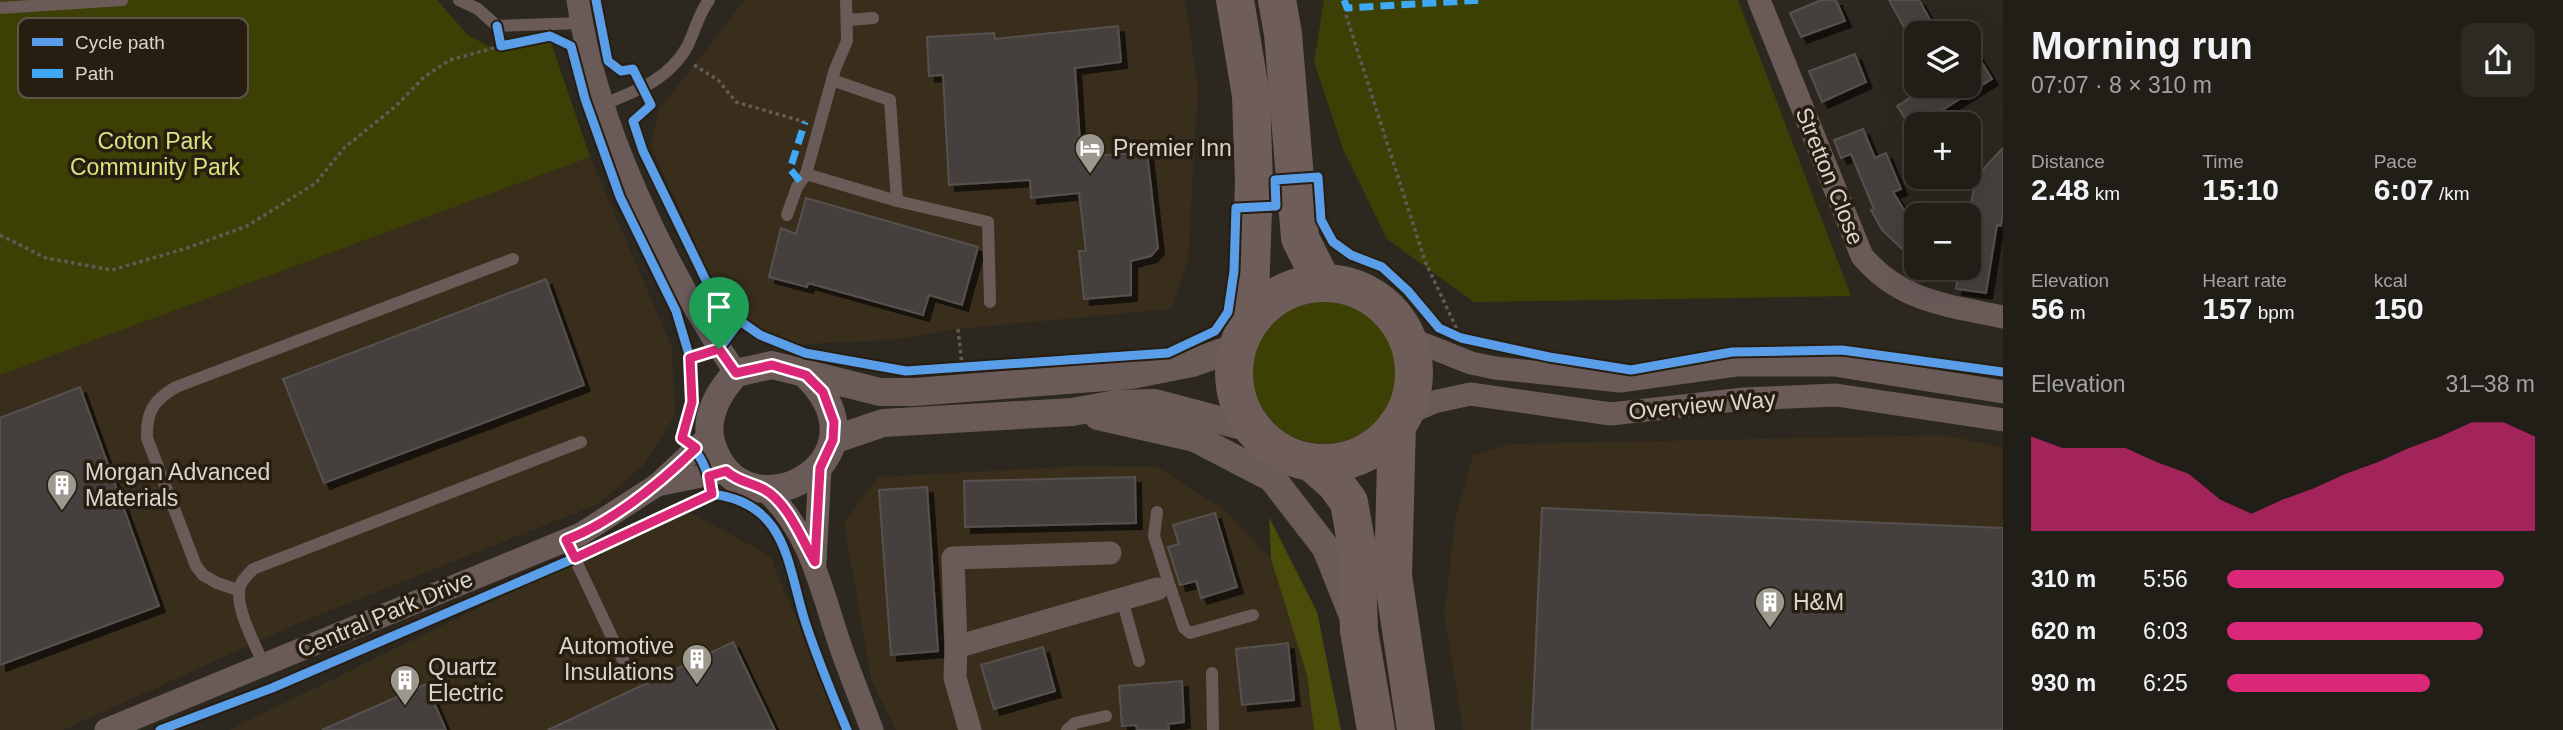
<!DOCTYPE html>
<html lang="en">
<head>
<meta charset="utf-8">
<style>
	body { margin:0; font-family:Arial,sans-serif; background:#2d2a24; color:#f1f3f6; height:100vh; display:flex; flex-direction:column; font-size:26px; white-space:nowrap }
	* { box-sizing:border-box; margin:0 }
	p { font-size:23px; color:#a2a2a1 }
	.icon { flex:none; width:38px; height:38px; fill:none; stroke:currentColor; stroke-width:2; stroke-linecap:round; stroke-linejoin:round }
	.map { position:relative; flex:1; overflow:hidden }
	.panel { display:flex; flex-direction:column; background:#211d17; width:560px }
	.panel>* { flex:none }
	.buttons { position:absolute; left:1904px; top:21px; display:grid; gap:14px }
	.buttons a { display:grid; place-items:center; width:77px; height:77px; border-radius:14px; background:#211d17; box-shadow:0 7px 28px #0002,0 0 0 2px #3e3b36; font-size:35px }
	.pin { position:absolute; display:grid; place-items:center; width:60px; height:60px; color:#fff; margin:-72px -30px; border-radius:50% 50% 50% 0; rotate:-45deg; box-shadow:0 0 7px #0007 }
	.pin .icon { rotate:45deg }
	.round { display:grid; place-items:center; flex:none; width:74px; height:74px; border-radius:14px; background:#2d2a24 }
	.head { display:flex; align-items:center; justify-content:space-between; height:119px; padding:0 28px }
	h1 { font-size:38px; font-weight:800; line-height:52px }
	.stats { display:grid; grid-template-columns:repeat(3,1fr); gap:10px; height:119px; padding:7px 28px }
	.stats div { display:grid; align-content:center }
	.stats b { font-size:30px; font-weight:800 }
	.stats small { font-size:19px; font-weight:400 }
	.stats p { font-size:19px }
	.chart { height:196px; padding:14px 28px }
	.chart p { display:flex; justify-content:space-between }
	.chart svg { width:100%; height:126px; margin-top:7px; fill:#db2777; opacity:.7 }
	ul { padding:0 28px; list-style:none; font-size:23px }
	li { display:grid; grid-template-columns:112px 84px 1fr; align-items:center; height:52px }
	li i { height:18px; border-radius:9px; background:#db2777 }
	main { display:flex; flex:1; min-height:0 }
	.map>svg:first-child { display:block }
	.built { fill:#392e1c }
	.green { fill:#3d4005 }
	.forest { fill:#4a4d09 }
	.building { fill:#44403d; stroke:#57514f; stroke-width:2; filter:url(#shadow) }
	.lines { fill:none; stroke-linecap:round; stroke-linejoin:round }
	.path { stroke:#635956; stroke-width:3.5; stroke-dasharray:3.5 3.5; stroke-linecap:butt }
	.service { stroke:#6a5b59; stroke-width:12 }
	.minor { stroke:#6a5b59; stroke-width:23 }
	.tertiary { stroke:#6a5b59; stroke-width:28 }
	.trunk { stroke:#6e5d59; stroke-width:38 }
	.quiet { stroke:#3fa9f5; stroke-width:7; stroke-dasharray:14 7; stroke-linecap:butt }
	.cycleway-casing { stroke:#271e11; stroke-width:13 }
	.cycleway { stroke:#5a9eea; stroke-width:9 }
	.route-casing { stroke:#fff; stroke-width:14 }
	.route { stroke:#db2777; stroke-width:9 }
	.labels { text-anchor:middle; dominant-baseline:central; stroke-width:7; stroke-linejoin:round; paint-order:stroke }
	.park-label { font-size:23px; fill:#d9e180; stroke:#271e11 }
	.poi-label { font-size:23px; fill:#dad5cc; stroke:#271e11; text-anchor:start }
	.street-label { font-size:23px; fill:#dad5cc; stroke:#271e11 }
	.key { fill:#271e11; stroke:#5d5549; stroke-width:2 }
	.key-label { font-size:19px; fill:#dad5cc }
</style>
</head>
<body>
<main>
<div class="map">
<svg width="2003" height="730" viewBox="0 0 2003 730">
	<defs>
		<filter id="shadow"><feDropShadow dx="6" dy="6" stdDeviation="0" flood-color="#0009"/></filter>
	</defs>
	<rect width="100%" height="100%" fill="#2c271f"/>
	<g class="built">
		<polygon points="745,0 1185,0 1198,88 1188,261 1171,309 958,329 891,340 786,345 720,299 651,146 658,111"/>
		<polygon points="590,157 672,347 675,415 644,465 598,504 294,625 63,730 0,730 0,375"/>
		<polygon points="1946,435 2003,448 2003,730 1463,730 1444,615 1456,516 1473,455 1510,444"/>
		<polygon points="1080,466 1157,467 1222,508 1271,559 1307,675 1314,730 896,730 871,680 844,522 878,477"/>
		<polygon points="682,508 770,556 843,730 229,730"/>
	</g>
	<g class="green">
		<polygon points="0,0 437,0 468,35 497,51 550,39 590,157 0,375"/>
		<polygon points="1324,0 1738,0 1851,296 1474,302 1387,239 1343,149 1314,62"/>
		<circle cx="1325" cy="371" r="73"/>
	</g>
	<polygon class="forest" points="1269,517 1317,612 1341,730 1314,730 1307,675 1271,559"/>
	<g class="building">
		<polygon points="1821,0 1836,0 1845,21 1801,37 1790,13"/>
		<polygon points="1889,0 1919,0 1933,25 1910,38"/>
		<polygon points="1118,26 1121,62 1075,68 1081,157 1147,152 1158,248 1151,256 1131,261 1131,295 1084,299 1079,251 1086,251 1079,193 1031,198 1030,180 949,185 943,75 929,76 927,37 994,33 995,39"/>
		<polygon points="1969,41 1992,79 1912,129 1897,106 1929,86 1969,86"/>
		<polygon points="1855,54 1866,82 1822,102 1809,71"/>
		<polygon points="1863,129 1875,158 1886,153 1901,189 1893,192 1916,229 1916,262 1882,230 1871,210 1874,209 1851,154 1841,158 1834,140"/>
		<polygon points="2003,148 2003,211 2001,226 1997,225 1986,293 1956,289 1959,268 1969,270 1974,221 1969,217 1974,187 1985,167"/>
		<polygon points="806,198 978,247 962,305 929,295 923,315 808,283 807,287 769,277 781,228 796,234"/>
		<polygon points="546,279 584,385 324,483 283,379"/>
		<polygon points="80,387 159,606 0,665 0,418"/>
		<polygon points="1135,477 1136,523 965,527 964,481"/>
		<polygon points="927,487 938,651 891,655 879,490"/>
		<polygon points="1542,508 2003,528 2003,730 1532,730"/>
		<polygon points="1215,513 1237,587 1201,598 1196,581 1180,585 1168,547 1179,544 1173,525"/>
		<polygon points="733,642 775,730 548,730"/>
		<polygon points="1288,643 1294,700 1242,705 1236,649"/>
		<polygon points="1043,647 1055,691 994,709 981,665"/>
		<polygon points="1182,681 1184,722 1168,724 1169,730 1137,730 1136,725 1122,726 1119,686"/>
		<polygon points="426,684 446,730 322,730"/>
	</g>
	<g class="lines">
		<g class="path">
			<polyline points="1347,8 1346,15 1425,261 1460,336"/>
			<polyline points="694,65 718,80 736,102 805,122"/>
			<polyline points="0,235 46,258 112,270 187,248 247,226 316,183 344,148 396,106 424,77 450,60 501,46"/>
			<polyline points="958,329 962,365"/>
		</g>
		<g class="service">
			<polyline points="459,0 478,9 497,26 581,23"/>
			<polyline points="846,0 847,41 835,69 806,174 897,201 988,222 990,302"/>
			<polyline points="0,8 122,0"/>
			<polyline points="848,20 873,18"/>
			<polyline points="832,80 890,100 897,201"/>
			<path d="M604,104C637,91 670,79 688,45C695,30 699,13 709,0"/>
			<polyline points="787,215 797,187 806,174"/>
			<polyline points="1157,512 1154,536 1170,587"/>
			<polyline points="566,540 628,671"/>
			<polyline points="1157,589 1170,587 1184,628 1190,633 1253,615"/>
			<path d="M238,590L217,583L203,575L196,566L147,438C146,411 154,400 176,387L513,259"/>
			<polyline points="1122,599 1139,661"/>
			<path d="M264,666C256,645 238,615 239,592C239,582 247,576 253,569L581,442"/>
			<polyline points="1212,673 1213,730"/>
			<polyline points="1067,730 1075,723 1106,716"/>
		</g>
		<g class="minor">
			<path d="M578,0C595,124 666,270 736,373"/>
			<path d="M1759,0L1862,256C1901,302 1947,305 2003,317"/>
			<polyline points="1408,338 1471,363 1495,368 1620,381 1736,365 1834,365 2003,392"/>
			<polyline points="1404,415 1434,402 1470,394 1611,414 1744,399 1836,395 2003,420"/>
			<polyline points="657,485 726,471"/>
			<path d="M765,490C809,530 820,585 838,639C848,669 861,700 872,730"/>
			<polyline points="815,562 820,468"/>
			<polyline points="956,647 953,558 1110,553"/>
			<polyline points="106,730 581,534 657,485 709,436"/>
			<polyline points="970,730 955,678 956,647 1157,589"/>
		</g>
		<g class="tertiary">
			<path d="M806,375C895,461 743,542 712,445C703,418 718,393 736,373L772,365L880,392H915L1131,375L1192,363L1237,347"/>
			<polyline points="1098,416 1195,438 1272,478 1326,548 1353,616"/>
			<polyline points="833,440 883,423 1072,412 1116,404 1155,403 1253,429"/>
		</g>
		<g class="trunk">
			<polyline points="1235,0 1251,96 1254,183 1249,321"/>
			<polyline points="1277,0 1283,34 1300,238 1322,282"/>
			<circle cx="1324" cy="373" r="90"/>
			<polyline points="1397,425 1393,576 1416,730"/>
			<polyline points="1311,462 1335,483 1349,502 1356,542 1359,631 1376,730"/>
		</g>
		<g class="quiet">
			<polyline points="1344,0 1347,8 1482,0"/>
			<polyline points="800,181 790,169 805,122"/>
		</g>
		<g class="cycleway-casing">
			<g id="cycleway">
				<polyline points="596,0 608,61 621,71 633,69 651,105 633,121 643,151 715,299 740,321"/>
				<polyline points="497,26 501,46 550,36 571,46 585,99 620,197 676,311 690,358"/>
				<polyline points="160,730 272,688 575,558 712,494"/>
				<path d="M847,730C832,694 816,656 804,618C787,562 786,503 712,494C708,471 701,452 682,437L692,402L690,358L719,349L740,321L760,335L805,353L906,371L1168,353L1215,331L1228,312L1234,271L1236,208L1276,206L1275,180L1318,177L1321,220L1333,242L1351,255L1382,267L1408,291L1439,328L1461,338L1549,357L1631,370L1732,352L1842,350L2003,372"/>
			</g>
		</g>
		<use href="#cycleway" class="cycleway"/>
	</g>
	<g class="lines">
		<g class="route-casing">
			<path id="route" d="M719,349L736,373L772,365L806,375L823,392L834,422L833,440L820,468L815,562C802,540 788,503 765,490C751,482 740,483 726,471L709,476L712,494L575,558L566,540C615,521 659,484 696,448L682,438L692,402L690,358Z"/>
		</g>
		<use href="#route" class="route"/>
	</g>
	<defs>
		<g id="hotel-pin" transform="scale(1.575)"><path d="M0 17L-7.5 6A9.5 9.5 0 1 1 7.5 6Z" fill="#9d988f" stroke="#271e11"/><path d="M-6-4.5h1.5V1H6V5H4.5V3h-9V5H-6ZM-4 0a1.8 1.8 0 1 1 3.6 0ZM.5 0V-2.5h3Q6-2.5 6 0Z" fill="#fff"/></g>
		<g id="building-pin" transform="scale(1.575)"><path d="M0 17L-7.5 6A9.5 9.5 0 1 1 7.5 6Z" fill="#9d988f" stroke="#271e11"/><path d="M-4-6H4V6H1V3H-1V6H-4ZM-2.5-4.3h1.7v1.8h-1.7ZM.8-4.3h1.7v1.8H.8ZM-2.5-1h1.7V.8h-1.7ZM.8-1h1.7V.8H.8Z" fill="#fff"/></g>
	</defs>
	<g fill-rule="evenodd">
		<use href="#hotel-pin" x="1090" y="148"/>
		<use href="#building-pin" x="62" y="485"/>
		<use href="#building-pin" x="1770" y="602"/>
		<use href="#building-pin" x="697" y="659"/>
		<use href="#building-pin" x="405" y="680"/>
	</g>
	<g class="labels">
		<g class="park-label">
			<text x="155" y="141">Coton Park<tspan x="155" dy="26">Community Park</tspan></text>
		</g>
		<g class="poi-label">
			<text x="1113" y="148">Premier Inn</text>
			<text x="85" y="472">Morgan Advanced<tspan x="85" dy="26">Materials</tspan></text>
			<text x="1793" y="602">H&amp;M</text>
			<text x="674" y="646" text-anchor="end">Automotive<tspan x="674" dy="26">Insulations</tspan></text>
			<text x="428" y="667">Quartz<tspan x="428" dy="26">Electric</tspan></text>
		</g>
		<g class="street-label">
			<text transform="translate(1830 176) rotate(68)">Stretton Close</text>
			<text transform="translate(1702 405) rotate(-5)">Overview Way</text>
			<text transform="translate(385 614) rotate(-23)">Central Park Drive</text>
		</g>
	</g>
	<rect x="18" y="18" width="230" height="80" rx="10" class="key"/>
	<rect x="32" y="38" width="31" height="8" fill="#5a9eea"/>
	<rect x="32" y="69" width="31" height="9" fill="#3fa9f5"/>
	<g class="key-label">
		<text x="75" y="49">Cycle path</text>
		<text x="75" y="80">Path</text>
	</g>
</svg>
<div class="buttons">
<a><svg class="icon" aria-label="layers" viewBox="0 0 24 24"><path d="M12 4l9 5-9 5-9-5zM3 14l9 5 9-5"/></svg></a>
<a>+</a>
<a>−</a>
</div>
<div class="pin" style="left:719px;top:349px;background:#1e9e55"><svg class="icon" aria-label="arrive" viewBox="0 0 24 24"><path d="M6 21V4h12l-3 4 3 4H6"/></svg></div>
</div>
<section class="panel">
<div class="head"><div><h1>Morning run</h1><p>07:07 · 8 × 310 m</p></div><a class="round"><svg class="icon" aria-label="share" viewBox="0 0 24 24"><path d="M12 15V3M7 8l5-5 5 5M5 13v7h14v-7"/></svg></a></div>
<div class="stats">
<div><p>Distance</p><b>2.48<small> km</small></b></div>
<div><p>Time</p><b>15:10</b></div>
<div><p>Pace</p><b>6:07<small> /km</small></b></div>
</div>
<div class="stats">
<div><p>Elevation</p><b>56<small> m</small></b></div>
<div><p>Heart rate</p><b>157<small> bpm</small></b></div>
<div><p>kcal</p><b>150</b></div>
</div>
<div class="chart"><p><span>Elevation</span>31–38 m</p>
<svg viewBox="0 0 160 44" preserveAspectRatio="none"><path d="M0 44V11L10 15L20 15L30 15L40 20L50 24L60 33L70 38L80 33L90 29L100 24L110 20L120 15L130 11L140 6L150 6L160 11V44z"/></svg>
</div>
<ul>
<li><b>310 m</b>5:56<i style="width:90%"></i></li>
<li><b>620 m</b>6:03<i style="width:83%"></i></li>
<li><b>930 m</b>6:25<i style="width:66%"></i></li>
</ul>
</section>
</main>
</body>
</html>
